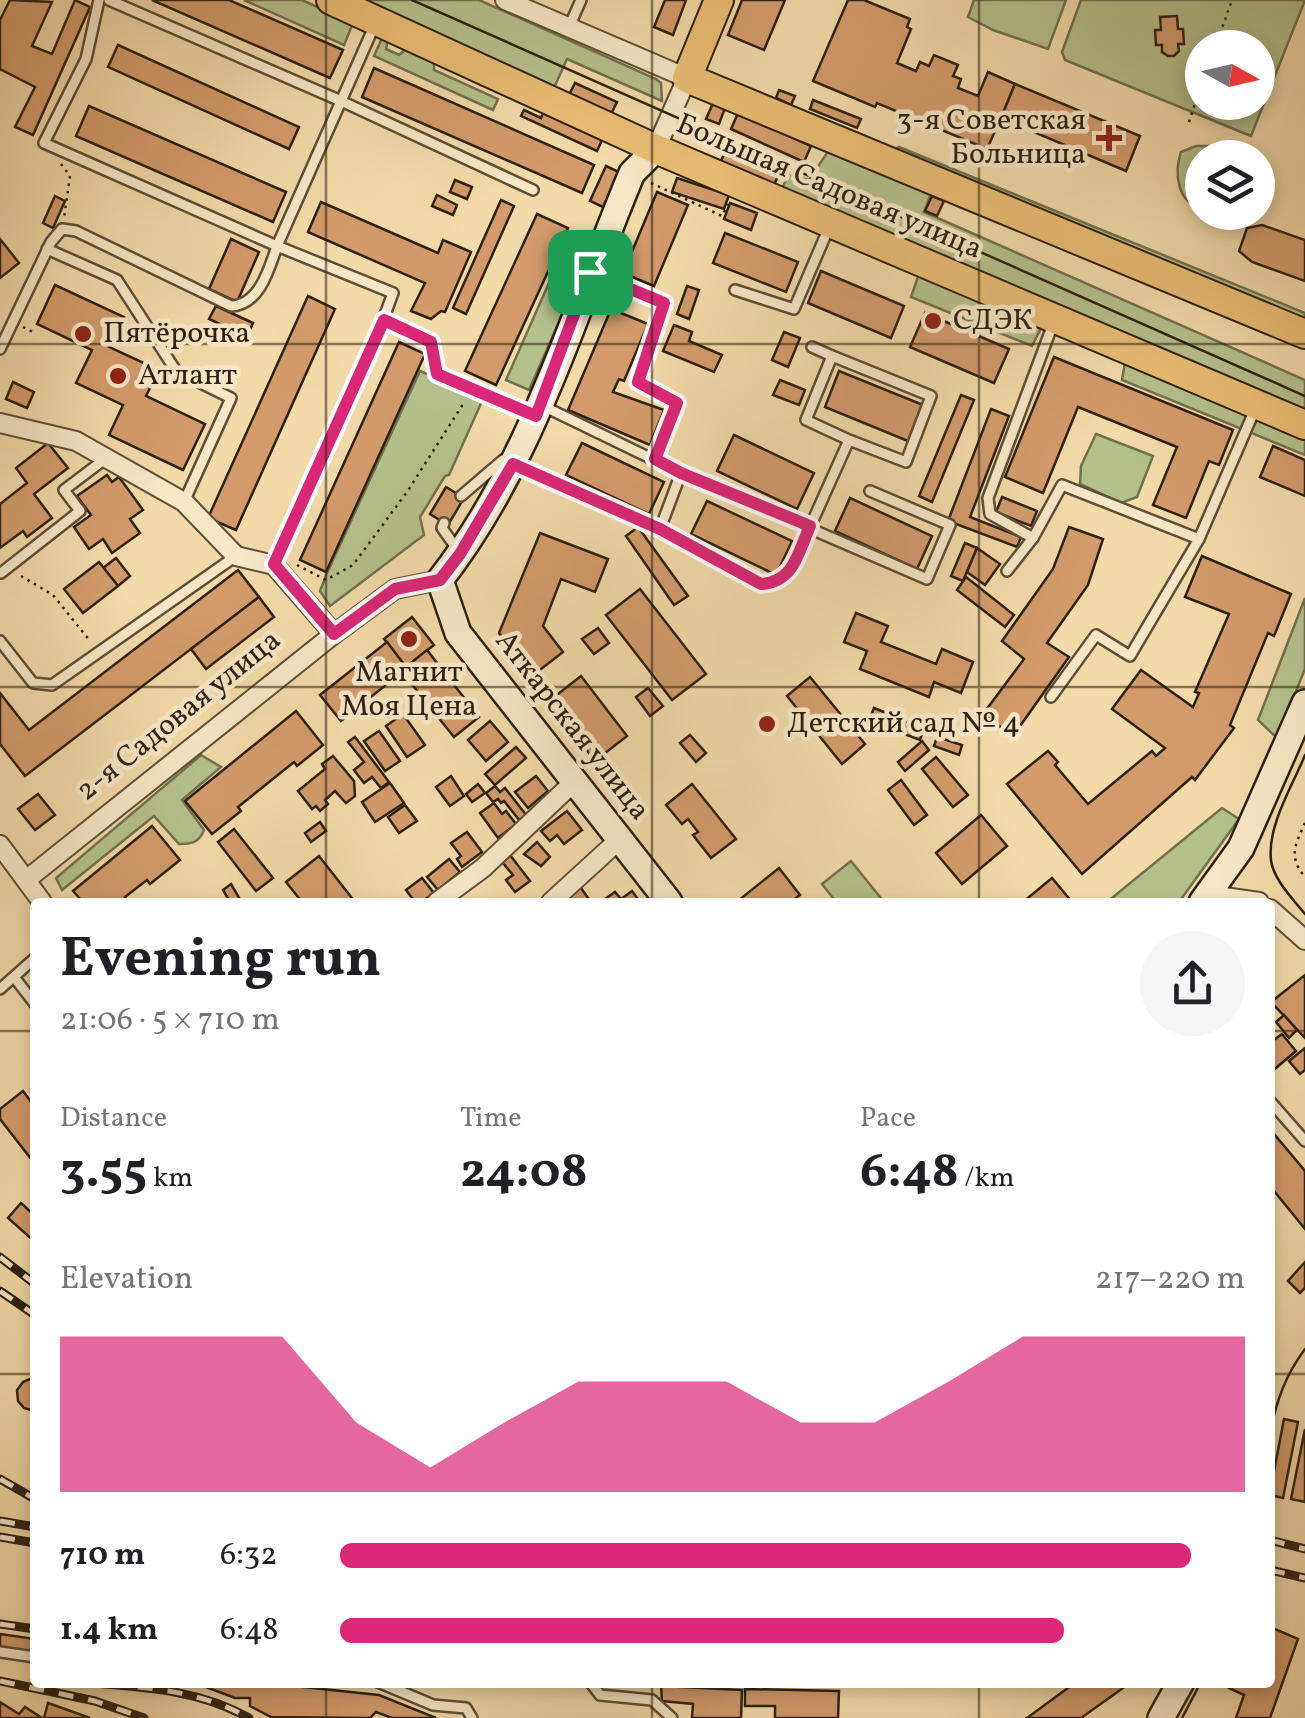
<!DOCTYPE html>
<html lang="en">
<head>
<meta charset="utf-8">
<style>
	body { margin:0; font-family:Vollkorn,serif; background:#f6f6f6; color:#202124; height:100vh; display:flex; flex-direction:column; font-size:38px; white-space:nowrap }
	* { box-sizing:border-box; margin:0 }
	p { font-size:32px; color:#757577 }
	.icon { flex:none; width:55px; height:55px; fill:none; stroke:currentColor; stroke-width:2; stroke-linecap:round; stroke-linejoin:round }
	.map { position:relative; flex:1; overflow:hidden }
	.details { position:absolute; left:30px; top:898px; width:1245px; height:790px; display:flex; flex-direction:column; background:#fff; border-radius:10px; box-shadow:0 5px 15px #0003 }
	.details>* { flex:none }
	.needle { width:65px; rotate:98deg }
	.tools { position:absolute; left:1185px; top:30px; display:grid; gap:20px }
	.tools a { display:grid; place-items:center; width:90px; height:90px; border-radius:50%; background:#fff; box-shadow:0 5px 15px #0003; font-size:50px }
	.pin { position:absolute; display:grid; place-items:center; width:85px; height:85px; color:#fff; margin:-42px; border-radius:20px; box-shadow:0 5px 15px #0006 }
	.round { display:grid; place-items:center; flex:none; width:105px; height:105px; border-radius:52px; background:#f6f6f6 }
	.summary { display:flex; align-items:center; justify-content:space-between; height:170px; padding:0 30px }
	h1 { font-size:55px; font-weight:700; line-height:75px }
	.stats { display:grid; grid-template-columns:repeat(3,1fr); gap:15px; height:170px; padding:10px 30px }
	.stats div { display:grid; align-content:center }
	.stats b { font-size:50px; font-weight:700 }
	.stats small { font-size:28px; font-weight:400 }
	.stats p { font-size:28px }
	.chart { height:280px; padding:20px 30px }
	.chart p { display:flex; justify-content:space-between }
	.chart svg { width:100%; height:180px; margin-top:10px; fill:#db2777; opacity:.7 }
	ul { padding:0 30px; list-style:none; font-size:32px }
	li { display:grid; grid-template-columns:160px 120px 1fr; align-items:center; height:75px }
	li i { height:25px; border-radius:12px; background:#db2777 }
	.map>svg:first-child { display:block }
	.green { fill:#b5c18c; stroke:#717150; stroke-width:2.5; fill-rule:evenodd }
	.building { fill:#d39b6c; stroke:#2d2113; stroke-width:2.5 }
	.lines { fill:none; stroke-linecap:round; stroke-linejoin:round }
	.service-casing { stroke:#5e4f38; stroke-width:14 }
	.minor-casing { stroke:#5e4f38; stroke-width:22 }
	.secondary-casing { stroke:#2d2113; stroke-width:30 }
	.primary-casing { stroke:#2d2113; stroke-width:32 }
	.path { stroke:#2d2113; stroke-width:2.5; stroke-dasharray:2.5 5; stroke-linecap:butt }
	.service { stroke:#f7e7c7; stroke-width:9 }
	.minor { stroke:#f7e7c7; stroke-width:18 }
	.secondary { stroke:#f7e7c7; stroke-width:25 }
	.primary { stroke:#eabd74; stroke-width:28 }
	.tram { stroke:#2d2113; stroke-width:2.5 }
	.rail-casing { stroke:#2d2113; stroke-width:9 }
	.rail { stroke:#f7e7c7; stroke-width:5; stroke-dasharray:15; stroke-linecap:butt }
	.route-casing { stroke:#fff; stroke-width:20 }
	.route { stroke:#db2777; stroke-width:12 }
	.grid { fill:none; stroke:#2d2113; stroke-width:2.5; stroke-opacity:0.55 }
	.poi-dot { fill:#8f2418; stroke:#f7e7c7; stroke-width:4 }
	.labels { text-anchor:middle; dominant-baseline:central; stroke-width:9; stroke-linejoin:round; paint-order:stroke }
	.poi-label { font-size:30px; fill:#2d2113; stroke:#f7e7c7; text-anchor:start }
	.street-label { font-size:30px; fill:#2d2113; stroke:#f7e7c7 }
</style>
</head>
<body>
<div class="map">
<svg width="1305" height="1718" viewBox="0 0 1305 1718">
	<rect width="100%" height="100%" fill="#f3daa9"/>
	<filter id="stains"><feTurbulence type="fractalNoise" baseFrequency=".002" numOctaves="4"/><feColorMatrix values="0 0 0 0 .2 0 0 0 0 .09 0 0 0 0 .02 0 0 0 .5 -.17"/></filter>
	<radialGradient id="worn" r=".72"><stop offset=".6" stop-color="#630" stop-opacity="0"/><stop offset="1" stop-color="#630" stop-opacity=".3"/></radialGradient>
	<g class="green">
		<polygon points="244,0 302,0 353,23 344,45"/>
		<polygon points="352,0 479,0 656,79 661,83 662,101 567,59 553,90"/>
		<polygon points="974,0 1066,0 1048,49 993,30 968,17"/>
		<path d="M1081,0H1305L1251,136L1065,60L1062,52ZM1202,48H1258V102H1202Z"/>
		<polygon points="383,36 388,38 386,49 399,55 408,47 434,58 434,70 498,99 493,110 374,56"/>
		<path d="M1196,146H1209L1228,157L1202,158V207C1177,204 1174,173 1181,152Z"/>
		<polygon points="899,147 1305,313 1305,327 890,151"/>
		<polygon points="829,150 931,193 924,212 1305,380 1305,412 780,192 789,175 809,180"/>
		<polygon points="571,233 594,243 529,390 506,380"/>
		<polygon points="920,271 1037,319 1040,330 1032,346 911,297"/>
		<polygon points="1125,362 1305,436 1305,455 1122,380"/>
		<polygon points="420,371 483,399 449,475 445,476 420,517 424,535 330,606 320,591 327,573"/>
		<polygon points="1096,434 1153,456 1137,497 1121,503 1080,484 1081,466"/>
		<polygon points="1305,598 1305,669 1277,738 1258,720"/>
		<path d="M201,755L221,767L182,800L204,830C199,843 191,844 179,844L154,816L62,890L56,878Z"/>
		<polygon points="1222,808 1239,819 1179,902 1107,902"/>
		<polygon points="851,861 884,902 836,902 822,884"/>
	</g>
	<g class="building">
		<polygon points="10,0 52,2 32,46 52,54 75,0 90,7 33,135 15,127 35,87 0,69 0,20"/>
		<polygon points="152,0 229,0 343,50 330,78"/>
		<polygon points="665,0 686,0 673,35 654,27"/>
		<polygon points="742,0 785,0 764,50 728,35"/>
		<polygon points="848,0 864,0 910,19 907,27 911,29 897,63 916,71 920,62 929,66 934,55 958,65 953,76 961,79 958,88 978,96 988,72 1015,84 1001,118 995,116 991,127 996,129 987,149 877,103 875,107 813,81"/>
		<polygon points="1177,16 1178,29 1183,29 1184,44 1178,44 1179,51 1174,56 1168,56 1162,52 1162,45 1156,45 1155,30 1161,30 1160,17"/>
		<polygon points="118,45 299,127 289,149 108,67"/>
		<polygon points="374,68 594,165 582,193 362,97"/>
		<polygon points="575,83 617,102 611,114 569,95"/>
		<polygon points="1015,84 1140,136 1126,171 1001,118"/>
		<polygon points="779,90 795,96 791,105 776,98"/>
		<polygon points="813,100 861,119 857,128 810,109"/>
		<polygon points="713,103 725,108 719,124 706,119"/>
		<polygon points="89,106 286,192 273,222 76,136"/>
		<polygon points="524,110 541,118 543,113 602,140 597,151 521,116"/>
		<polygon points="738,113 811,146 804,162 731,129"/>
		<polygon points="726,150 779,174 773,187 720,163"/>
		<polygon points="606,166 619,172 603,207 590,201"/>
		<polygon points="677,178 729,195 724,209 672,192"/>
		<polygon points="455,180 472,187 467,199 450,192"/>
		<polygon points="657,192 688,205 654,286 623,273"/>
		<polygon points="437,195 457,205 453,215 432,206"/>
		<polygon points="55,196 65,201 53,228 43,223"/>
		<polygon points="932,196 944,201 937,216 925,211"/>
		<polygon points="501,200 514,206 466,314 453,308"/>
		<polygon points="321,202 438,253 443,240 471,252 445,312 441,311 431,319 411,311 425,283 308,232"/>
		<polygon points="730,203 757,213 751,230 724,219"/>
		<polygon points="537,214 568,228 496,385 465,371"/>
		<polygon points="1262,225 1305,240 1305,281 1252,262 1239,251 1247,228"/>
		<polygon points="725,233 798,262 786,292 713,263"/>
		<polygon points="0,239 19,263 0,278"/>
		<polygon points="231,239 259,252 237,302 209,289"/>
		<polygon points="821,271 904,306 891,338 808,303"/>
		<polygon points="55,285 124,317 109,347 159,370 146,396 205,424 183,470 109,435 123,405 76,383 92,350 37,324"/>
		<polygon points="687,286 699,290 689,319 677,314"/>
		<polygon points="308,296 335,309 236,530 208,518"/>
		<polygon points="216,306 253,323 247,337 209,319"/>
		<polygon points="611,309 648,324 624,381 619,379 613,392 664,410 650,445 568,410"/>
		<polygon points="925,313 1009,349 994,383 910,347"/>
		<polygon points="674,325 692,332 689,341 722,355 714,372 663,351"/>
		<polygon points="784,332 800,338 788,367 772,360"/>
		<polygon points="399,342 425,354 326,572 300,560"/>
		<polygon points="1054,357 1233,430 1219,465 1209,461 1186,518 1153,505 1177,447 1078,407 1043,493 1005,477"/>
		<polygon points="839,371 923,405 908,441 825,407"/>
		<polygon points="780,380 805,390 799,405 773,395"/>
		<polygon points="13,382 34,392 27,408 6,399"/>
		<polygon points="961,395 974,400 932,502 919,496"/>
		<polygon points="991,409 1009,416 970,517 1021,537 1017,547 948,521"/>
		<polygon points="734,435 814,473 797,509 717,471"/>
		<polygon points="48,443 68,468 34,494 52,518 27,537 23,531 0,548 0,504 27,483 16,468"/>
		<polygon points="582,443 664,482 649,514 566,475"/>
		<polygon points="1273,446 1305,460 1305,496 1260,477"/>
		<polygon points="107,475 112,482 119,477 143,510 130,519 140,533 112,553 103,539 89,549 74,527 91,515 77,496"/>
		<polygon points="446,487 464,498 448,525 430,514"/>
		<polygon points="1002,497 1037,511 1031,526 996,512"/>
		<polygon points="850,498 932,536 917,569 835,531"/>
		<polygon points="707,501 792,541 776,575 691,534"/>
		<polygon points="638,527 688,596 674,605 626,536"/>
		<polygon points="1069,527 1103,539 1088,585 1047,643 1069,657 1013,736 983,714 1024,659 1002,641 1053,569"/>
		<polygon points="540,533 608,559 595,592 561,579 543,626 563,652 532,676 499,633"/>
		<polygon points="965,543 977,548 963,581 951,576"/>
		<polygon points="977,548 1000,564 985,585 967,572"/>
		<polygon points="1202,556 1291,594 1274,636 1268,633 1230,725 1234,728 1195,780 1192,777 1082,874 1007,784 1048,751 1058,762 1055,765 1088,804 1152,751 1156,756 1165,748 1112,709 1141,670 1193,707 1199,693 1195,692 1229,614 1185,597"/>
		<polygon points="116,558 130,576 118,586 103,568"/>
		<polygon points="99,562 118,586 83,613 64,589"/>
		<polygon points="238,570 259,597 25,776 0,744 0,693 29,730"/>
		<polygon points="966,577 1014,615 1005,627 957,590"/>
		<polygon points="640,589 706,674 672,700 606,615"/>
		<polygon points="259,597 274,617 206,669 191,649"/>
		<polygon points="856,613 888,626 881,642 936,664 942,649 973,662 961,693 934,682 929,697 860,669 867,651 844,642"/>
		<polygon points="412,617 434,645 406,667 384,639"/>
		<polygon points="598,628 609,643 594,654 582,639"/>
		<polygon points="387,642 406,667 427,650 479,717 454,737 402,672 341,721 320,695"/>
		<polygon points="581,676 627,736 595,761 549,701"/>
		<polygon points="810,677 865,744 842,764 787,696"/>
		<polygon points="648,688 663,706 650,716 636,697"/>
		<polygon points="874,708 924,728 920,740 869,721"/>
		<polygon points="296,711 323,745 297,766 294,762 238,807 241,811 212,834 185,801"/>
		<polygon points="403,714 425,745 407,757 386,726"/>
		<polygon points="490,721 508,742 486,761 468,740"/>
		<polygon points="379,731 400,761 385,771 364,741"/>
		<polygon points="690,735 706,753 696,762 680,743"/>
		<polygon points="355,737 389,782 381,788 372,777 364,783 354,770 364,762 348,742"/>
		<polygon points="937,737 962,745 959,755 934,746"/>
		<polygon points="922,741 929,750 905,771 898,762"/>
		<polygon points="516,747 526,758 495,785 485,774"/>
		<polygon points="333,756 354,781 355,796 346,803 335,791 325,800 328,804 320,811 316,806 312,809 298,791 325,769 322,764"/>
		<polygon points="936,757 968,795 953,807 922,769"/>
		<polygon points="451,776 464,796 450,806 436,787"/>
		<polygon points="536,776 548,791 528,808 515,792"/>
		<polygon points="901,780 927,815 914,825 888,790"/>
		<polygon points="390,783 404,803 375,822 362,802"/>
		<polygon points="478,784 485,793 472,802 466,794"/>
		<polygon points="692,784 736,839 711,858 693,835 698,832 688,819 682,824 666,805"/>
		<polygon points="495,786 500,792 505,788 527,816 520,821 504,801 501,803 498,799 493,802 486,793"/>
		<polygon points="38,794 55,815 35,830 18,809"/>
		<polygon points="494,803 502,814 506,811 516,824 498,838 480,813"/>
		<polygon points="405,805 417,821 399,833 388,817"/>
		<polygon points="567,811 582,830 564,844 557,835 550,841 541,831"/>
		<polygon points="981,815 1007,846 962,884 936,853"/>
		<polygon points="320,822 326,831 311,842 305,833"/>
		<polygon points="152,826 180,860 150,884 147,880 125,897 129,902 83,902 73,891"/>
		<polygon points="234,829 273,878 256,891 218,842"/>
		<polygon points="467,832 482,852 462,867 457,859 461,856 451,843"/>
		<polygon points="537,842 550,857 541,866 524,854"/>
		<polygon points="510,855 530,881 515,892 506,880 513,875 502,862"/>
		<polygon points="319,856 355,902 302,902 286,882"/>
		<polygon points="449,859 460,872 438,890 427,877"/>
		<polygon points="779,868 800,895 791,902 741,902 739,900"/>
		<polygon points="422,878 434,893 421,902 415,902 406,890"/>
		<polygon points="1052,878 1072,902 1023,902"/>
		<polygon points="231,884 241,901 238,902 230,902 223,890"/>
		<polygon points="578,884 591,902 569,902 563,895"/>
		<polygon points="632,891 640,902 601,902 615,892 621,899"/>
		<polygon points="1305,975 1305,1038 1271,1002"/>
		<polygon points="1284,1015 1297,1030 1289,1038 1276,1022"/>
		<polygon points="1282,1034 1296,1051 1270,1073 1270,1043"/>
		<polygon points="1305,1048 1305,1070 1300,1074 1289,1061"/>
		<polygon points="23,1091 35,1107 35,1164 0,1119 0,1109"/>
		<polygon points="1270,1129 1305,1171 1305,1229 1270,1186"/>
		<polygon points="21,1203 35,1216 35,1242 8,1218"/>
		<polygon points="1305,1262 1305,1288 1300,1293 1288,1281"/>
		<polygon points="32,1378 35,1379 34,1411 24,1408 18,1401 17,1390 23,1382"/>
		<polygon points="1284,1419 1298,1422 1283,1498 1270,1495 1270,1492"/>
		<polygon points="1305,1429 1305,1502 1291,1499"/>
		<polygon points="1270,1627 1298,1639 1270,1718 1236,1718 1244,1695 1229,1688 1231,1682 1270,1682"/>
		<polygon points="0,1634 35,1639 35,1655 0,1650"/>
		<polygon points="256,1682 379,1695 436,1718 392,1718 376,1712 370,1718 271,1717 250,1706 250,1698 235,1698 206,1687 161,1684"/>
		<polygon points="1076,1682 1119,1682 1123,1688 1081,1718 1027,1718"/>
		<polygon points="661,1686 742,1690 741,1718 692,1718 693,1704 662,1701"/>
		<polygon points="745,1689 839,1691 838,1718 775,1718 775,1706 745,1706"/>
		<polygon points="0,1702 19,1714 25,1707 42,1718 0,1718"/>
		<polygon points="48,1703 90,1718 44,1718"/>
	</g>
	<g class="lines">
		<g class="service-casing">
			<g id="service">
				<polyline points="99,0 86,59 44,143 277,246 376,22"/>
				<polyline points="109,0 341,101 533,190"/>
				<polyline points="569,27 581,0"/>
				<polyline points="47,249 117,280 176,371 231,398 184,502"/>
				<polyline points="597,275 664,303 638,381 677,403 655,459"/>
				<polyline points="735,290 794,309 830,225"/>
				<polyline points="812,347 832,356"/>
				<path d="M0,349L51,242L62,229L76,231L231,306C259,305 269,270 277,246L393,293L383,320"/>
				<polyline points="543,406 681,473 927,579 950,525 870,491"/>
				<polyline points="461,496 503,460 660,529 761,584 775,583 788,576 849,440 906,462 931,396 832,356 806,420 849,440"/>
				<polyline points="444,523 442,528 457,549"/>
				<polyline points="660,529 681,473"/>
				<polyline points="1033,538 990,514 988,498 1053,324"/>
				<polyline points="274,565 383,320 431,341 437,374 533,414"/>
				<polyline points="1007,571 1033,538 1062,485 1199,539"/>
				<polyline points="1,573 80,511 64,490 105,459"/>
				<polyline points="0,641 33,683 52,685 236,556"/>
				<polyline points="1051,697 1096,635 1130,656 1199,539 1256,407"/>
				<polyline points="14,977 35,1004"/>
				<polyline points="0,989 35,958"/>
				<polyline points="1270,1101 1305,1141"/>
				<polyline points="0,1652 35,1657"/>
				<polyline points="378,1682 433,1705 466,1708 472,1718"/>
				<polyline points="590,1682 600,1695 652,1700 672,1718"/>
			</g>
		</g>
		<g class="minor-casing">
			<g id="minor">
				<polyline points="505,0 687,78 656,149"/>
				<polyline points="0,423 76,441 184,502 236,556 274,565 334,634"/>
				<polyline points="0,845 42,902"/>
				<polyline points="26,880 334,634 395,589 440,580"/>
				<polyline points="1210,895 1259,902"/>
				<polyline points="437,902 483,868 574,782"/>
				<polyline points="551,902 620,839"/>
				<polyline points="1270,909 1305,940"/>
			</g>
		</g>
		<g class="secondary-casing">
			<g id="secondary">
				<path d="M656,149L632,173C574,311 533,461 440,580L458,633L669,902"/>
				<polyline points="1202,902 1241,848 1305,703"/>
				<polyline points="1161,1718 1181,1682"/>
			</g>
		</g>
		<g class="primary-casing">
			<g id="primary">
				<polyline points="331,0 656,149 1305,425"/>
				<polyline points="719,0 687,78 1305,334"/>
			</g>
		</g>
		<g class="path">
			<polyline points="1215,48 1232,0"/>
			<polyline points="1189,122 1202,82"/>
			<polyline points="61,164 70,176 64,218"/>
			<polyline points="651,183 722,216 728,204"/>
			<polyline points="23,327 33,332"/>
			<polyline points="297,565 326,580 353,565 407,492 465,401"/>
			<polyline points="21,576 53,595 90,641"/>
			<path d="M1305,823C1295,845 1288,857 1305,877"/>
		</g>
		<use href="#service" class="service"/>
		<use href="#minor" class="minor"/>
		<use href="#secondary" class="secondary"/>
		<use href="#primary" class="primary"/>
		<g class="tram">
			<polyline points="412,0 1305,396"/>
			<path d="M1305,755C1293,785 1267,826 1271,860C1273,879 1293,899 1305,914"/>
			<path d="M1270,1432C1277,1400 1285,1376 1305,1349"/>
			<polyline points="1182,1718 1201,1682"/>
		</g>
		<g class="rail-casing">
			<g id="rail">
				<polyline points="0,1257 35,1284"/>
				<polyline points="0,1291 35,1315"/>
				<polyline points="0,1479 35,1499"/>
				<polyline points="0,1521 35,1527"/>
				<polyline points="0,1537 35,1543"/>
				<polyline points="1270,1540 1305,1549"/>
				<polyline points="1270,1570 1305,1578"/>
				<polyline points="0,1624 35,1629"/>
				<polyline points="0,1681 95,1701 144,1718"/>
				<path d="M78,1682C138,1687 196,1688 249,1718"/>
			</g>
		</g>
		<use href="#rail" class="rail"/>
	</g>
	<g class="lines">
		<g class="route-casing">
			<path id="route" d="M590,272L664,303L638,382L677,403L655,459L681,473L810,526C798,553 794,582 761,584L660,529L513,464L460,554L440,580L395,589L334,634L274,564L384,320L431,342L437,374L536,416Z"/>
		</g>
		<use href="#route" class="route"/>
	</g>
	<path class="grid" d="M326,0V902M652,0V902M979,0V902M0,344H1305M0,687H1305M0,1031H35M1270,1031H1305M0,1374H35M1270,1374H1305M326,1682V1718M652,1682V1718M979,1682V1718"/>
	<g class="poi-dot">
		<path d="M1104 123h10v10h10v10h-10v10h-10v-10h-10v-10h10z"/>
		<circle cx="933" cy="321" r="10"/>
		<circle cx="83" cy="334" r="10"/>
		<circle cx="118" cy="376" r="10"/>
		<circle cx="409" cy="639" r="10"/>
		<circle cx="767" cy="724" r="10"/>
	</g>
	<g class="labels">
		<g class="poi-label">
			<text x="1086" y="121" text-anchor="end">3-я Советская<tspan x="1086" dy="34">Больница</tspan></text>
			<text x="953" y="321">СДЭК</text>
			<text x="103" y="334">Пятёрочка</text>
			<text x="138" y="376">Атлант</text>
			<text x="409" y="673" text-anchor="middle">Магнит<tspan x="409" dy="34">Моя Цена</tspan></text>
			<text x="787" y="724">Детский сад № 4</text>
		</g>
		<g class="street-label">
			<text transform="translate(829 187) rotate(23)">Большая Садовая улица</text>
			<text transform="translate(179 716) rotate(-39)">2-я Садовая улица</text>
			<text transform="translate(572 726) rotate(52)">Аткарская улица</text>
		</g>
	</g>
	<rect width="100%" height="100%" filter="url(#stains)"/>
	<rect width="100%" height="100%" fill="url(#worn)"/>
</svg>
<div class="tools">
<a><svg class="needle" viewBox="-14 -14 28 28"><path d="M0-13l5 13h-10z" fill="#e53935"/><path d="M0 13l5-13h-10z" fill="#757577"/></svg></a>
<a><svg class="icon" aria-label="layers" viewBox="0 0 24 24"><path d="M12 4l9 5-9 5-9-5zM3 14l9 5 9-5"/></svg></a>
</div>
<div class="pin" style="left:590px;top:272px;background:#1e9e55"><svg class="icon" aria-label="arrive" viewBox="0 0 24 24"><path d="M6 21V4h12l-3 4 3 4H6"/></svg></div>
<section class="details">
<div class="summary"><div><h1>Evening run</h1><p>21:06 · 5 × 710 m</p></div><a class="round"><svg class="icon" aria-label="share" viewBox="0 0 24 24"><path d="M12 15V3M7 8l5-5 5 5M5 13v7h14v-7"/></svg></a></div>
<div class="stats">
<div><p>Distance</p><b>3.55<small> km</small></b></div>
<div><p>Time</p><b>24:08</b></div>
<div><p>Pace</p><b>6:48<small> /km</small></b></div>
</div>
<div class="chart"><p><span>Elevation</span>217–220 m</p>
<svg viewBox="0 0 160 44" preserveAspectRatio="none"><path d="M0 44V6L10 6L20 6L30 6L40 27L50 38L60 27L70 17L80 17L90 17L100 27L110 27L120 17L130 6L140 6L150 6L160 6V44z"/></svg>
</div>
<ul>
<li><b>710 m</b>6:32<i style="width:94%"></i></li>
<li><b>1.4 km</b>6:48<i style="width:80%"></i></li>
</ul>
</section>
</div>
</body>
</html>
